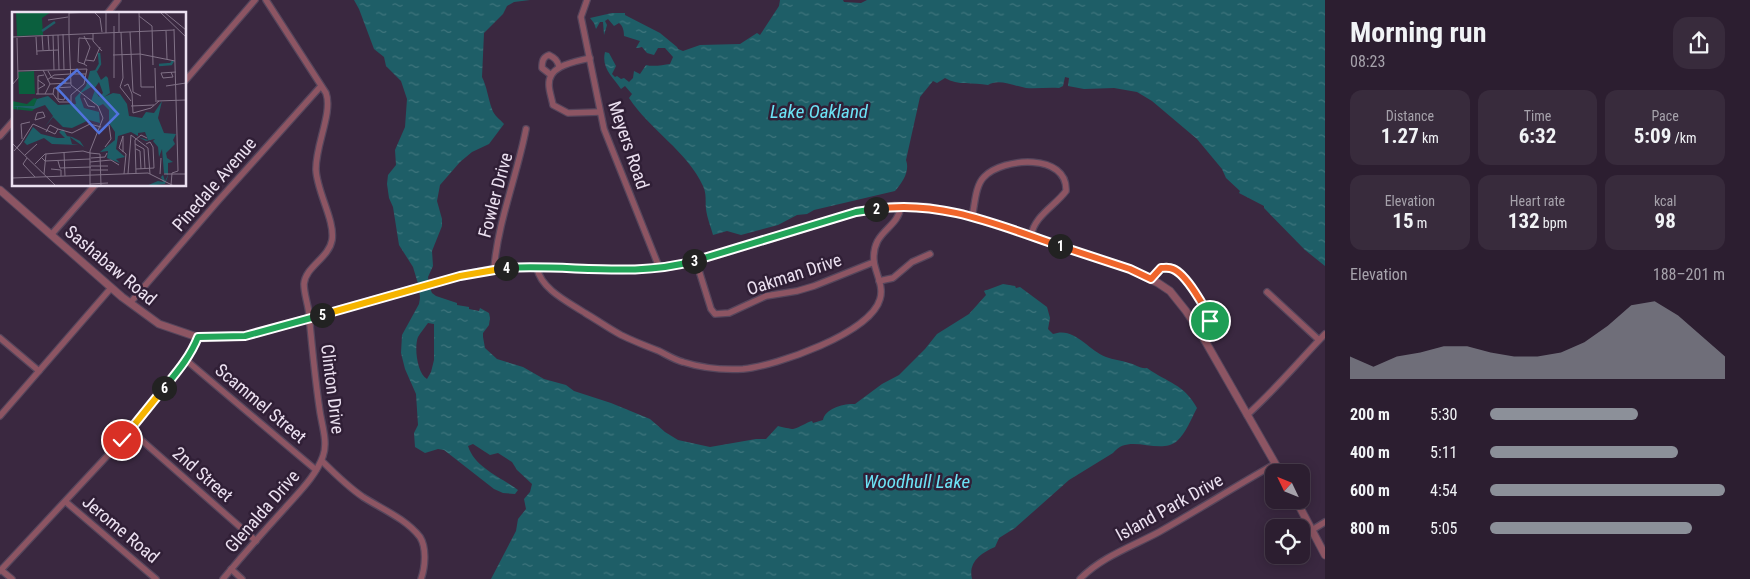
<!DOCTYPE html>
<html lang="en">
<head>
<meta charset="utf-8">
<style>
	body { margin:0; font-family:"Roboto Condensed",sans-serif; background:#382b3c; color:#f1f3f6; height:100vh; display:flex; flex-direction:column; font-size:19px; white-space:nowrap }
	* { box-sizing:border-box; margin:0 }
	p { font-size:16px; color:#a6a2ab }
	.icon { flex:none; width:28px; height:28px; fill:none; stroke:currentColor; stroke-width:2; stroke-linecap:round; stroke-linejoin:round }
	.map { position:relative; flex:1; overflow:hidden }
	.panel { display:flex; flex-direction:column; background:#2c1e30; width:425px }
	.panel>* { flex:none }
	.needle { width:32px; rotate:313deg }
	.controls { position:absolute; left:1265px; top:464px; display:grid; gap:10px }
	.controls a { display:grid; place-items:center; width:45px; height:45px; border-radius:10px; background:#2c1e30; box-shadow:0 2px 12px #0003,0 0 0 1px #483c4c; font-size:25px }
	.pin { position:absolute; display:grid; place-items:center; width:42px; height:42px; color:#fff; margin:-21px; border:2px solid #fff; border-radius:50%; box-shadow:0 1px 5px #0007 }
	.km { position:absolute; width:25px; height:25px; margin:-12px; border-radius:50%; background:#222; color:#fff; font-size:14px; line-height:25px; text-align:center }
	.round { display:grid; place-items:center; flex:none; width:52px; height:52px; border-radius:15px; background:#382b3c }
	.summary { display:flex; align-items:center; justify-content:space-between; height:85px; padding:0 25px }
	h1 { font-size:28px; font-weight:700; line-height:38px }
	.stats { display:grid; grid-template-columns:repeat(3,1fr); gap:8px; height:85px; padding:5px 25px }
	.stats div { display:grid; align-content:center; border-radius:12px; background:#382b3c; text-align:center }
	.stats b { font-size:21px; font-weight:700 }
	.stats small { font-size:14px; font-weight:400 }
	.stats p { font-size:14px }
	.chart { height:140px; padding:10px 25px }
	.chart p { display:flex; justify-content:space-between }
	.chart svg { width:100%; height:90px; margin-top:5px; fill:#8c9099; opacity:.7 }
	ul { padding:0 25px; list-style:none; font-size:16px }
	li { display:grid; grid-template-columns:80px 60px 1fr; align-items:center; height:38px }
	li i { height:12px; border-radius:6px; background:#8c9099 }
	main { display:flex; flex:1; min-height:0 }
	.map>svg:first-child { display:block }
	.water { fill:url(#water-ripples); fill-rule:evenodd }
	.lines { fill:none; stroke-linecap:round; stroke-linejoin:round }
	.minor-casing { stroke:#56465c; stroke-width:8 }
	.tertiary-casing { stroke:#56465c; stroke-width:9 }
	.minor { stroke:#8d5563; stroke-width:5.5 }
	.tertiary { stroke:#8d5563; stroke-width:7 }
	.split-1-casing { stroke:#fff; stroke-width:10 }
	.split-2-casing { stroke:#fff; stroke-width:10 }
	.split-3-casing { stroke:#fff; stroke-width:10 }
	.split-4-casing { stroke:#fff; stroke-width:10 }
	.split-5-casing { stroke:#fff; stroke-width:10 }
	.split-6-casing { stroke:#fff; stroke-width:10 }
	.split-7-casing { stroke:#fff; stroke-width:10 }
	.split-1 { stroke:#f0652b; stroke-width:6 }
	.split-2 { stroke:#f0652b; stroke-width:6 }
	.split-3 { stroke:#22a559; stroke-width:6 }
	.split-4 { stroke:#22a559; stroke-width:6 }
	.split-5 { stroke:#f5b400; stroke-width:6 }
	.split-6 { stroke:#22a559; stroke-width:6 }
	.split-7 { stroke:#f5b400; stroke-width:6 }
	.labels { text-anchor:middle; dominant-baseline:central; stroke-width:5; stroke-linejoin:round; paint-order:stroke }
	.street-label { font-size:18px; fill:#ece1f1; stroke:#301f36 }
	.water-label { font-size:19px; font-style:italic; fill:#6ce3f6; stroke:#301f36 }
	.inset-river { fill:none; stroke:#1e5e67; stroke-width:2.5 }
	.inset-road { fill:none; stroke:#817287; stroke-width:1 }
	.view { fill:#5173de; fill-opacity:0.15; stroke:#5173de; stroke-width:2.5 }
	.inset-edge { fill:none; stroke:#ece1f1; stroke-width:2.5 }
</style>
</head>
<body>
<main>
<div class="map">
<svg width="1325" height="579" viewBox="0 0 1325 579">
	<defs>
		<pattern id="water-ripples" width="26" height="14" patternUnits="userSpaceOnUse" patternTransform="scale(1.25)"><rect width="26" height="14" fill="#1e5e67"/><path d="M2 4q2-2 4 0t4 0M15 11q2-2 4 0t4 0" fill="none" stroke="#3f757d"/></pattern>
	</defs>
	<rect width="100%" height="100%" fill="#3a2840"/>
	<g class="water">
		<path d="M354,0H530L514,2L507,6L503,14L484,33L482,77C487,87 488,98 492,109C494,116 500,119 504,124L489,144L472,152L460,162L440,185L437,201L442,219V226L432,251L433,266L428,277L429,286L432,293L436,296L457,303V305L469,307V309L479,311L480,308L489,313L490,318L489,325L483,333V337L485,348L497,359L523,367L544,379L566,385L574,391L611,403L650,419L665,432L678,440L710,447L756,439H766L778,426C782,427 791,429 793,429C801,427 805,423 812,421L813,423L823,420C825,408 845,403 855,404L882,384L899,375L925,349L937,334L969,314L986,295L984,291L986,290H987L1003,284L1015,286L1016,288L1020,287L1047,307L1050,318L1048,329L1053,334C1074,326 1088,350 1106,357C1113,360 1121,360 1129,363C1135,364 1140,369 1147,368C1168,383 1184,384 1197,408C1191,419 1186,433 1177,441C1159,456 1129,432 1113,453L1069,480L1015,528L999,538L995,547C981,553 968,562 972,579H491L516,531L518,519L526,509L524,499L530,492L532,484L517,470L512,462L498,453L490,455L473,444L468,446C475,468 501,477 518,490L515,494L503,493L494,489L444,450L438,449L425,453L415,447L414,433L418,425L416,394L405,369L401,353L402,335L419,304L420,298L419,287L413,267L399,245L393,207L389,198L387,184L388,175L396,165L395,150L405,127L407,99L401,81L386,66L384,57L374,49L359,9ZM428,323L434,324V360L431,372L427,379C417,373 414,347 418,337C421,332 425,327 428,323Z"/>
		<path d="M780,0H843L844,2L861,3L867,0H1325V266L1305,250L1264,208V206L1239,193L1240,191L1226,178L1222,169L1197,139L1152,101L1137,92L1114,88L1084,89L1068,86L1069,78L1065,77L1063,86L1059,88C1048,87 1037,89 1026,88C1014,86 998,78 988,85C973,82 958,86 945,78L937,83L933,81L920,97L906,160C910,171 903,182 895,191L814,210L807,214L797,215L778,225L741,235L727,231L713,235C711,227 707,218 706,209C705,202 707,194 703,186C688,152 649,129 629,98L632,94L625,86L621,89C613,77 601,68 605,52L609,53L616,66L612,74L615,77L617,76L621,79L624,78L629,82L633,78L634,71L640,74L646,65C653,67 663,65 670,64L673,57L665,48H658L654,55L647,53L642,47L637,48H636L640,41L624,36C624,31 623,26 619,23L614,26L608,19L605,21L607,25L604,35L603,22H600L596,29L594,23L590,18L612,13H625V15L660,33L677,47L678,49L683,51L700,45L740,44L757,33L760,35L779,6Z"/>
	</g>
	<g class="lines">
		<g class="minor-casing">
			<g id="minor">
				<polyline points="587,0 581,17 604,129 659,267"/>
				<polyline points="107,14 118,0"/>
				<path d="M590,58C575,62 548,65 549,85C549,91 552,99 553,105L568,113L600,112"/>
				<path d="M551,75L542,68C542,61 543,57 549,55C555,58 557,60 559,66"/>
				<polyline points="185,81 255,0"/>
				<polyline points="0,136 14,120"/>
				<path d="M972,217C975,205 975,186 984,177C1003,157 1068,153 1066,191C1055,206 1034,216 1031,236"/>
				<polyline points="51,235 95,185"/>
				<path d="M696,261L711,309L715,314L729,313L766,296L797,291L814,286L874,262C871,230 898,230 901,206"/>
				<path d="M537,268C541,289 568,302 585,313C597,320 608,328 621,335C633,341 646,346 659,351C667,355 675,360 683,362C702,368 724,370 743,369C776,366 871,333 880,299C884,287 876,274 874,262"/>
				<path d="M494,269C498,221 517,176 526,129"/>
				<path d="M1151,279L1161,268C1166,268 1171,267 1176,271C1181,274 1185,281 1189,285C1200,300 1221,322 1204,340"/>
				<polyline points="879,281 893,278 912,262 930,254"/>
				<polyline points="1267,292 1319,340"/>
				<polyline points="130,303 218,201 321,86"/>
				<polyline points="0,338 39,371"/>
				<polyline points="186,360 316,470"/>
				<path d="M1247,415C1275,390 1299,361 1325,334"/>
				<polyline points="0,416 111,288"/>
				<polyline points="130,430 256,541"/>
				<path d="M322,461C335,474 347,486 363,497C382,509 406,519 420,537C427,548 425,568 421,579"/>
				<polyline points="66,502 156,579"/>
				<polyline points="1312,530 1325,522"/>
				<polyline points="231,569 242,579"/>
				<polyline points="1,570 12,579"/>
				<polyline points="0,571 122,440 186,360 194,348 198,337"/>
				<path d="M223,579C243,555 264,531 285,508C299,492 316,476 323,456C328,443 322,425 320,412C315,379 312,347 309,314C308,304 304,294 304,284C305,267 329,258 332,240C335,220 317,192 316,170C315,146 333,113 326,93L266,0"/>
				<path d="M1080,579C1101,557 1133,546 1159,532C1198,510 1236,486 1275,464"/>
			</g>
		</g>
		<g class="tertiary-casing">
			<g id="tertiary">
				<polyline points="0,190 122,297 159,324 200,338 245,336 460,276 494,269 515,267 584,268 622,270 672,266 713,256 856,212 895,206 925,207 960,213 1130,269 1158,283 1170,291 1186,311 1200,332 1280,472"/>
				<polyline points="1296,500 1325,555"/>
			</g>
		</g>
		<use href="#minor" class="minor"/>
		<use href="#tertiary" class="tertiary"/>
	</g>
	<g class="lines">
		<g class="split-1-casing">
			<path id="split-1" d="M1060,246L1130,269L1151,279L1161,268C1165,268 1169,267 1173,269C1186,274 1206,308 1210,321"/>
		</g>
		<g class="split-2-casing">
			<path id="split-2" d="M876,209C939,199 1001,226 1060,246"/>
		</g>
		<g class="split-3-casing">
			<polyline id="split-3" points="694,261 856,212 876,209"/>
		</g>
		<g class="split-4-casing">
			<path id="split-4" d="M506,268C568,264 633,278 694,261"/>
		</g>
		<g class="split-5-casing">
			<polyline id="split-5" points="322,315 460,276 506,268"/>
		</g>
		<g class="split-6-casing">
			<path id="split-6" d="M164,388C177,372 190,357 198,337L245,336L322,315"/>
		</g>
		<g class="split-7-casing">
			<polyline id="split-7" points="122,440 164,388"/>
		</g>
		<use href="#split-1" class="split-1"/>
		<use href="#split-2" class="split-2"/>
		<use href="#split-3" class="split-3"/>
		<use href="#split-4" class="split-4"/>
		<use href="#split-5" class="split-5"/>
		<use href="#split-6" class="split-6"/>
		<use href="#split-7" class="split-7"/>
	</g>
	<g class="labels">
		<g class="street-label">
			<text transform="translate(629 145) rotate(71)">Meyers Road</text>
			<text transform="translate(214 184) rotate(-49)">Pinedale Avenue</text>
			<text transform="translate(495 195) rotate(-75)">Fowler Drive</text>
			<text transform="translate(111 265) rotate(40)">Sashabaw Road</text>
			<text transform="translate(794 274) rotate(-18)">Oakman Drive</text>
			<text transform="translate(333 389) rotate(83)">Clinton Drive</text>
			<text transform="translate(261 403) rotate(40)">Scammel Street</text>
			<text transform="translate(203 474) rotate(41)">2nd Street</text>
			<text transform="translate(1169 507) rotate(-29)">Island Park Drive</text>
			<text transform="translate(262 511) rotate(-49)">Glenalda Drive</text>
			<text transform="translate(121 529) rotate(40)">Jerome Road</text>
		</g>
		<g class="water-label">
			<text x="819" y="111">Lake Oakland</text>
			<text x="917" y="481">Woodhull Lake</text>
		</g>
	</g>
	<g transform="translate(12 12)">
		<rect width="174" height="174" fill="#3a2840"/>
		<path d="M4,0H39L30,6L31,23L5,24Z" fill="#0b5f3e"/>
		<path d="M22,86L32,89L20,99L0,97V89L15,92Z" fill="#0b5f3e"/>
		<path d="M22,59L23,82H7L6,60Z" fill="#0b5f3e"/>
		<path d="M84,58L89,68L94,64L96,66L98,81L92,85L101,81L108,82L115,92L117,104L130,106L134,100L142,101L150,89L146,106L152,121L164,122L161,128L163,132L154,141L155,146L161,150L156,151V164L153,172L134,174L146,169L151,170L149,165L151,163L153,169L156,163L152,161L150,137L147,145L146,135L141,129L143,127L134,129L126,125L136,128L133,120L126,121V124L119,120L106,124L104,137L113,145L104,147L108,151L95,146L96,139L88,140L103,128V120L97,111V98L91,92L87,94L79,89L83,78L87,85L91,81L87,70L82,77L79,75L69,81L68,85L72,96L87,100L88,111L77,108L60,116L51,115L41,105L32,116L41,104L33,93L22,97L6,95L5,99V95L0,94H22L25,87L36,84L46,93L64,92L63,86L74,74L78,59ZM21,115L29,122L45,126H53L47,120L51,117L55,124L60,125L68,129L72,135L58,125L60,132L67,133L40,132L32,126L15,133L12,130Z" fill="#1e5e67"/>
		<path class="inset-river" d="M30,19L43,10M147,53L159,52L161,49M84,59L88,52L87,41"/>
		<path class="inset-road" d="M57,0V22M82,0L88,6L90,20M94,0V21M107,0V20M127,0L129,75H142M148,0L174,25M152,0L174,18M57,1L78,0M127,4L140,14L141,53M36,8L56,5M154,19L155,47M109,20L111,66L108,75L119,89M118,20L121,80L129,84M81,21V29L90,39M51,22L52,58M30,23L31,38M36,23L37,38M41,23L42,58M46,23L47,58M57,23L59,73L86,94L91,106L78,139V174M72,24L78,35L72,52L75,54M0,25L162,18M24,25L25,43M25,39L46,38M101,43L128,42L163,49M74,48L82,49L88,35M72,52L66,50L67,26L81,27M143,56L144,90M31,58L38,72L33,82M6,59L75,57L72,72L59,83V90H47L41,82H24M36,59L40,66L52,67L54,71M149,61L151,66L161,65L159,60M149,61L164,60M58,62H74M102,66V14M26,68L33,73L26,77M35,68L42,63L58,62M38,72L59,71M0,73L6,66L5,26M112,74L116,72L120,82L121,101L139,96L147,89M154,74L174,71M46,76V87L52,88L53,84M26,82V64L32,63M41,82L42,76L59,75M72,86L76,94L83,95M145,89L174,88M119,94L142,93M31,100L33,105L23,108L25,101ZM46,117L60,121L78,112L89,115M34,120L38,113L46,117M111,124L107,136L114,142L112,162M111,124V140M10,127L9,112L18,110M0,131L44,174M9,131L21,112L43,122L46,117M123,132L132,137L133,157M93,135L99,127L97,113M124,137L128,139L129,157M2,139L9,131L5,136M52,140L53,164M78,141L88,142L89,174M13,143L25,132M29,145L33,149L78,147M15,146L11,152L23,165M79,146L93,145L95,141M46,149L48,156L79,155M78,150L99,148L107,153M23,152L33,142L71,139L78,141M79,154H96M39,157L49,158V164M124,157L142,156L141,135L138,130L134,132M79,158H96M32,162L34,142M116,162L119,123L136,136L138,162M124,162L123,128L129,123L135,126M148,162L149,146M152,162H174M0,166L136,161L162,174M78,172L96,171M159,173L160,161L166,159L162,17"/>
		<path class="view" d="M65,58L106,102L87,121L45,76Z"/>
		<rect width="174" height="174" class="inset-edge"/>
	</g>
</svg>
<div class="controls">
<a><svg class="needle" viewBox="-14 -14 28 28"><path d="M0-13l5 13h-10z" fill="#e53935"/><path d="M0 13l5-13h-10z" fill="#a6a2ab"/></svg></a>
<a><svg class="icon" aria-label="locate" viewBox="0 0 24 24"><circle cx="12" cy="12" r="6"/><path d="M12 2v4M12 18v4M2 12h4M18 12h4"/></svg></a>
</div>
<div class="pin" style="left:1210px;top:321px;background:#1e9e55"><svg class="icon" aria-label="arrive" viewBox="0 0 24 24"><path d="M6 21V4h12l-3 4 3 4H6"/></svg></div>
<div class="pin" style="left:122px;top:440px;background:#d93025"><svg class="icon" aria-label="check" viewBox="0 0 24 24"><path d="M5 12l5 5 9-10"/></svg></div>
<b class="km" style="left:1060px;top:246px">1</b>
<b class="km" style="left:876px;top:209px">2</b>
<b class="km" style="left:694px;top:261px">3</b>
<b class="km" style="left:506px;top:268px">4</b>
<b class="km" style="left:322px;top:315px">5</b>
<b class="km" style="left:164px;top:388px">6</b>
</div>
<section class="panel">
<div class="summary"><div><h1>Morning run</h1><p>08:23</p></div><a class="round"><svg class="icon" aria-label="share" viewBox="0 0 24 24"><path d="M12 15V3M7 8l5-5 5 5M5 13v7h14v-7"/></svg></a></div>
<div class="stats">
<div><p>Distance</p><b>1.27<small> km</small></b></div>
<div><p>Time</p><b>6:32</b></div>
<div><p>Pace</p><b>5:09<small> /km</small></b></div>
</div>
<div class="stats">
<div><p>Elevation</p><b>15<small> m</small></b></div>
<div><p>Heart rate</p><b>132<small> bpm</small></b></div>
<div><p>kcal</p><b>98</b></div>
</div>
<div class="chart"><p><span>Elevation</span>188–201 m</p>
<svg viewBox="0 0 160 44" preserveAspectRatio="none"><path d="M0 44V33L10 38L20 33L30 31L40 28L50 28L60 31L70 33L80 33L90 31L100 26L110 18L120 8L130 6L140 13L150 23L160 33V44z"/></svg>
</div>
<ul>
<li><b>200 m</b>5:30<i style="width:63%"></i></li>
<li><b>400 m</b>5:11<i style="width:80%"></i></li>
<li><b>600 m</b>4:54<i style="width:100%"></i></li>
<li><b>800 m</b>5:05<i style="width:86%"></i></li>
</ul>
</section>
</main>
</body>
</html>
